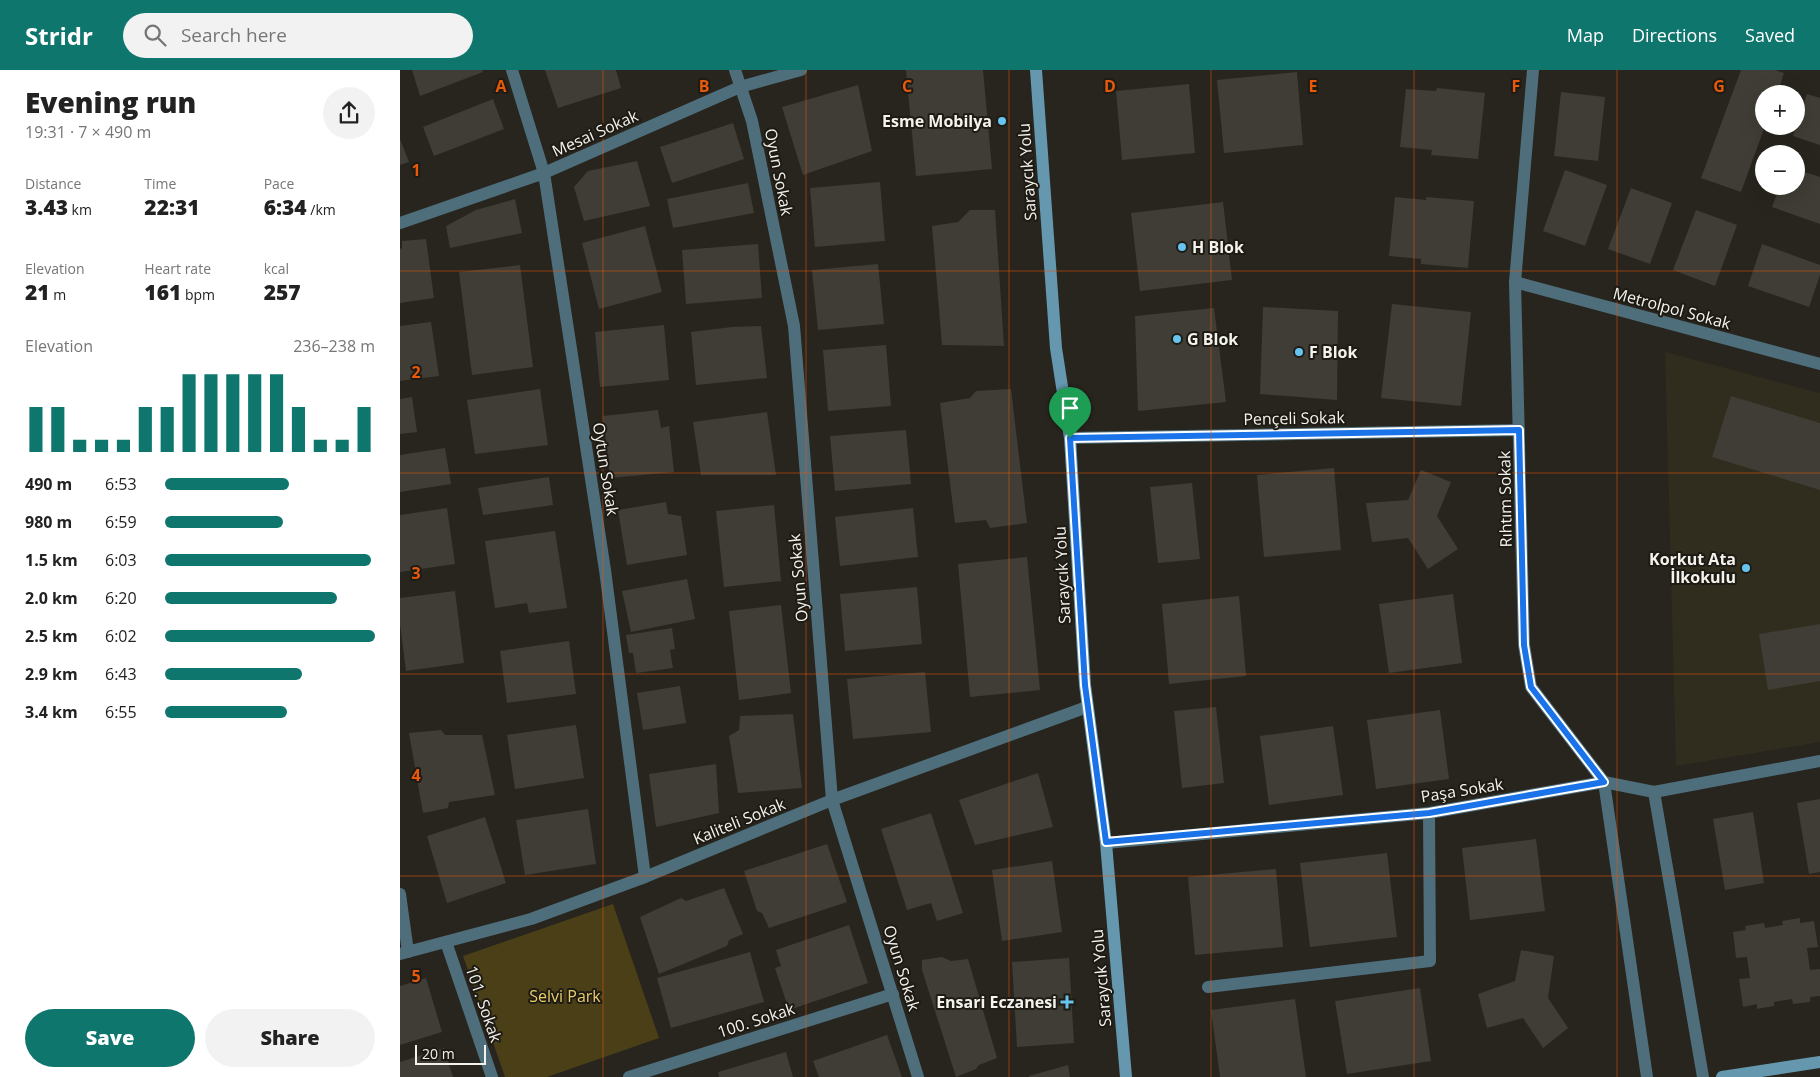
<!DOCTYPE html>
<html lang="en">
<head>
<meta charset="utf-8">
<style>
	body { margin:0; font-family:"Open Sans",sans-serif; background:#f2f2f2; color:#222; height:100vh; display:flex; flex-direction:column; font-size:19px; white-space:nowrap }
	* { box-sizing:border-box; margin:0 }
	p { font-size:16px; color:#767676 }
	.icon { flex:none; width:28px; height:28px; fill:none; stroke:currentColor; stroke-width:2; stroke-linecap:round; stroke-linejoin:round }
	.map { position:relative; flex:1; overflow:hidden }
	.drawer { display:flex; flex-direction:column; background:#fff; width:400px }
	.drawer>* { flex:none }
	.buttons { position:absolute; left:1355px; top:15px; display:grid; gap:10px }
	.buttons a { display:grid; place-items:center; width:50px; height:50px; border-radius:50%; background:#fff; box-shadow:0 5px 20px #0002; font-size:25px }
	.scale { position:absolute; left:15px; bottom:12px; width:71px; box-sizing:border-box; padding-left:5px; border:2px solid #f3f2ec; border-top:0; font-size:14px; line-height:18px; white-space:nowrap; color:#f3f2ec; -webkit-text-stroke:4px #1e1b14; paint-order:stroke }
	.pin { position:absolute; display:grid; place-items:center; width:42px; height:42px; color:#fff; margin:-51px -21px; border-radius:50% 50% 50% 0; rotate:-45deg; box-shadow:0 0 5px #0007 }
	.pin .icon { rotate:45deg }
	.round { display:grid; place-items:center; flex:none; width:52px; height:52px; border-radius:26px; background:#f2f2f2 }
	.head { display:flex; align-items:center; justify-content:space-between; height:85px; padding:0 25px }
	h1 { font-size:28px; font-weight:800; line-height:38px }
	.metrics { display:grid; grid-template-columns:repeat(3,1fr); gap:8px; height:85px; padding:5px 25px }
	.metrics div { display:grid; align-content:center }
	.metrics b { font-size:21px; font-weight:800 }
	.metrics small { font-size:14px; font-weight:400 }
	.metrics p { font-size:14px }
	.chart { height:140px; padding:10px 25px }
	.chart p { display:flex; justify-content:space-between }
	.chart svg { width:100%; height:90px; margin-top:5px; stroke:#0f766e; stroke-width:6 }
	.cta { display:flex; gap:10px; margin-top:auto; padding:10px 25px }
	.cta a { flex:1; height:58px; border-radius:30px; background:#0f766e; color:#fff; font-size:20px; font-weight:800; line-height:58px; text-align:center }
	.cta a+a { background:#f2f2f2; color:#222 }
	ul { padding:0 25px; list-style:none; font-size:16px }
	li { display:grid; grid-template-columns:80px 60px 1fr; align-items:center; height:38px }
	li i { height:12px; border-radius:6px; background:#0f766e }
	header { display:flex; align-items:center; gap:30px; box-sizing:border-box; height:70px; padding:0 25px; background:#0f766e; color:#fff }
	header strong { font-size:24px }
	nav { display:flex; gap:28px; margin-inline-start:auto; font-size:18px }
	.search { width:350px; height:45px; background:#f2f2f2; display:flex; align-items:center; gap:12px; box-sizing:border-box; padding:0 18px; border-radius:28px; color:#767676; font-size:19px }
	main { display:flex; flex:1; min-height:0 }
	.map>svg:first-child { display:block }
	.built { fill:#302c1e }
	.green { fill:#4a3f17 }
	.building { fill:#3f3d35 }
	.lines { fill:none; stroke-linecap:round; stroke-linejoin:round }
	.minor { stroke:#4f6e7c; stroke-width:12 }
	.secondary { stroke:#6597af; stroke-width:12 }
	.route-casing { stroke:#fff; stroke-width:10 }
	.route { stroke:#1a73e8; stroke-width:6 }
	.grid { fill:none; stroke:#e8590c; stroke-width:1; stroke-opacity:0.55 }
	.poi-dot { fill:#66c4ef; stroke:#1e1b14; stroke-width:2 }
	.labels { text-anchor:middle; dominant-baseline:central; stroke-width:4; stroke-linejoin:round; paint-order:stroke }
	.poi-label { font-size:16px; font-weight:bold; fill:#f3f2ec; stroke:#1e1b14; text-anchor:end }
	.street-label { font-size:16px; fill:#f3f2ec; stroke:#1e1b14 }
	.park-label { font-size:16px; fill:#e9cd69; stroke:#1e1b14 }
	.grid-label { font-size:16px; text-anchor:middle; font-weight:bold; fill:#e8590c; stroke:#1e1b14; stroke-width:4; stroke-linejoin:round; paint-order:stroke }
</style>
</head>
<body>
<header>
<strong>Stridr</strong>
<div class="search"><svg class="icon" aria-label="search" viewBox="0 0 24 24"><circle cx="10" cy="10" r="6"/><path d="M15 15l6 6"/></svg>Search here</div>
<nav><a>Map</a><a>Directions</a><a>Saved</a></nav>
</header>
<main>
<section class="drawer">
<div class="head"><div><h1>Evening run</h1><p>19:31 · 7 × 490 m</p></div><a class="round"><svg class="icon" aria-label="share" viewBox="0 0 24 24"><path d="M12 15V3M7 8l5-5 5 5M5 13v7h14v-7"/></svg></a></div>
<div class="metrics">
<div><p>Distance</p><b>3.43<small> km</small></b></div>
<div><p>Time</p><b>22:31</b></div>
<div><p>Pace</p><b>6:34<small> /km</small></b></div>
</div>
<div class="metrics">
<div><p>Elevation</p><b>21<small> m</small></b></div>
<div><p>Heart rate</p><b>161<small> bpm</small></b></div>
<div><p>kcal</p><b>257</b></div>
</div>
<div class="chart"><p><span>Elevation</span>236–238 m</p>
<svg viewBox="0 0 160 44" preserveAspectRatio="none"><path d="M5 44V22M15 44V22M25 44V38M35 44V38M45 44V38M55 44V22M65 44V22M75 44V6M85 44V6M95 44V6M105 44V6M115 44V6M125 44V22M135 44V38M145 44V38M155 44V22"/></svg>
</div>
<ul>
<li><b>490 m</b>6:53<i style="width:59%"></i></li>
<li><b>980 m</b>6:59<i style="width:56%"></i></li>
<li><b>1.5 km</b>6:03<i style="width:98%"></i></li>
<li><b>2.0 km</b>6:20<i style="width:82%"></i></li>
<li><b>2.5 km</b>6:02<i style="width:100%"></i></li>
<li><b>2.9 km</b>6:43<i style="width:65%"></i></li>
<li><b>3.4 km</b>6:55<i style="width:58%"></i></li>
</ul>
<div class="cta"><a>Save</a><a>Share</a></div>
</section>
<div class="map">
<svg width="1420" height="1007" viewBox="0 0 1420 1007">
	<rect width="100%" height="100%" fill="#27251d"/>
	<polygon class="built" points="1265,282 1420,323 1420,672 1276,696"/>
	<polygon class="green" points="213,834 259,968 147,1007 105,1007 63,886"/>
	<g class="building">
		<polygon points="12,0 82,0 83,2 20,26"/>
		<polygon points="145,0 216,0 221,18 158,38"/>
		<polygon points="506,0 583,0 592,99 516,106"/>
		<polygon points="1341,0 1375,0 1384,3 1377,24 1364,24 1364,56 1365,56 1341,122 1301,108"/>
		<polygon points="897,2 903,75 824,83 817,10"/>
		<polygon points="789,14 795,83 722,90 716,21"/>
		<polygon points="458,15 472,81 403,105 382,37"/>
		<polygon points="1037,18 1085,23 1078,89 1031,85 1032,80 1000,77 1006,19 1036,21"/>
		<polygon points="1161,22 1205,27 1198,91 1154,86"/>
		<polygon points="1407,24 1420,28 1420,75 1393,66"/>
		<polygon points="93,29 104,59 34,86 23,57"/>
		<polygon points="333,53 344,89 272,113 260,77"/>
		<polygon points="0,69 9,92 0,95"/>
		<polygon points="237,91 250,136 184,151 174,117 188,101"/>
		<polygon points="1396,99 1420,107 1420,154 1372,137 1380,116 1396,116"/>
		<polygon points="1165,100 1207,115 1185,176 1143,161"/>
		<polygon points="480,112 485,171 415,177 410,118"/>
		<polygon points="348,113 354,143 273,158 267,129"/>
		<polygon points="1231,118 1272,133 1250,194 1208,179"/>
		<polygon points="995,127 1026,130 1026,127 1074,131 1068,198 1021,194 1021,189 989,186"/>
		<polygon points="115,129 122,163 50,178 46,156 76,140"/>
		<polygon points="823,132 832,210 740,221 731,143"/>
		<polygon points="570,140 595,140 604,276 542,275 532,156 558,152"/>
		<polygon points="1296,140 1337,155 1315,216 1273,200"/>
		<polygon points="245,156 262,222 199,239 182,173"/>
		<polygon points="26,169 34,228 0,233 0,179 2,178 2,171"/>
		<polygon points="358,174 362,228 286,234 282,180"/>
		<polygon points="1362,174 1420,195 1420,205 1409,237 1348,216"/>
		<polygon points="478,194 484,254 418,260 412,200"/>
		<polygon points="120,195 133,297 72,305 59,202"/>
		<polygon points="992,234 1071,242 1061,336 981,328"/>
		<polygon points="863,237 938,241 937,330 860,324"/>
		<polygon points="814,238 826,332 738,341 735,246"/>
		<polygon points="31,252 39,306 0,311 0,256"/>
		<polygon points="264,255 269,310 200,317 195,262"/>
		<polygon points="361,256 367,308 296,315 291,262 332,257"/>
		<polygon points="486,275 491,336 428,341 423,280"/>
		<polygon points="140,319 148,375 75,384 67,330"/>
		<polygon points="611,319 627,453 590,458 586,450 555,453 540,333 570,328 576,321"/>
		<polygon points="1331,326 1420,353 1420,420 1312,387"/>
		<polygon points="12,327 17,362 0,364 0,329"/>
		<polygon points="258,340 261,358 269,356 274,402 210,408 203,346"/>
		<polygon points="367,342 376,405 301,405 293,352"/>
		<polygon points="506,360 511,414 435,421 430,366"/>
		<polygon points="45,378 51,414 0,422 0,385"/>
		<polygon points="934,398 941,480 864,487 857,405"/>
		<polygon points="1021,400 1051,412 1037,446 1058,479 1028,499 1008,468 972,472 966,433 1008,430"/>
		<polygon points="149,407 153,435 83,445 78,418"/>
		<polygon points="792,413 800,489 758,493 750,417"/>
		<polygon points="266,432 268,444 281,446 287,485 227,495 218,440"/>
		<polygon points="374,435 381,511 324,517 316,441"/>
		<polygon points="47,438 55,494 0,502 0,445"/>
		<polygon points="513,438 518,487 440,496 435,447"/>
		<polygon points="155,461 167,538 129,543 127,533 95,538 85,471"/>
		<polygon points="627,487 640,620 570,627 558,494"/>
		<polygon points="287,509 295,549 231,562 222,521"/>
		<polygon points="517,517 522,574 445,581 440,524"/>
		<polygon points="55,521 64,593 6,601 0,554 0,528"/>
		<polygon points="1053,524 1062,593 989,603 979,534"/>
		<polygon points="839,526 846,606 769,614 762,534"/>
		<polygon points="381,535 391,623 339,630 329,541"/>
		<polygon points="1420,554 1420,611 1368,620 1359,564"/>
		<polygon points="272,558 275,579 270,580 273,598 236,603 233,583 229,583 226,565"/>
		<polygon points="169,571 176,624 107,633 100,581"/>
		<polygon points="525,602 531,662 453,669 447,609"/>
		<polygon points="280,616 286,653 243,660 237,623"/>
		<polygon points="816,637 824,713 782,718 774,641"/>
		<polygon points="1040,640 1049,709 976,719 967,650"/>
		<polygon points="393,644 402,718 338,723 329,666 339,660 340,646"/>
		<polygon points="176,655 184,708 115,719 107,665"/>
		<polygon points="933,656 943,725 869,735 860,666"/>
		<polygon points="41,660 45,665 82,665 95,725 49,732 48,738 23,743 9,663"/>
		<polygon points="316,694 319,743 256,757 249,704"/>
		<polygon points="638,703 653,757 575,775 559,730"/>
		<polygon points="1420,729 1420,802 1409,804 1397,733"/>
		<polygon points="188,739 196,794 125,805 116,750"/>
		<polygon points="1353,742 1364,813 1325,820 1313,749"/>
		<polygon points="531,743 563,843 537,851 531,833 507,840 481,759"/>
		<polygon points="85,747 106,813 47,833 27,766"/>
		<polygon points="1136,769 1145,841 1070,850 1062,778"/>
		<polygon points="427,774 447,832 369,858 362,843 357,841 344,801"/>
		<polygon points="987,783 997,867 910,877 900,793"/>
		<polygon points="652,791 662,862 602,871 592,800"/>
		<polygon points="876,799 883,877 795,885 788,807"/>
		<polygon points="324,818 343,864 329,870 327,876 259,904 240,847 281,828 286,831"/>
		<polygon points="1400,848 1400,853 1414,851 1418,877 1407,878 1410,900 1420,899 1420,926 1410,927 1410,932 1393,934 1392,929 1374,932 1374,936 1357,939 1357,934 1343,937 1339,909 1350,908 1347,887 1336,888 1333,862 1346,860 1345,856 1364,853 1365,858 1383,855 1382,851"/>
		<polygon points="449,855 468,913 389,940 375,898 381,896 376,880"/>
		<polygon points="1121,880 1154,886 1148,928 1168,958 1143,978 1123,948 1087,958 1078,924 1115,911"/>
		<polygon points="350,882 364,932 271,958 257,908"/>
		<polygon points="542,887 551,891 568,889 597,988 579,995 576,999 556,1007 522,900 522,890"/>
		<polygon points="669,888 674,973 617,977 612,892"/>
		<polygon points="26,908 42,962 0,975 0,916"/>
		<polygon points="1020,918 1031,991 947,1004 935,931"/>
		<polygon points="895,929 906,1007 820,1007 811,940"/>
		<polygon points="487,965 502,1007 419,1007 413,991"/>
		<polygon points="44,978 53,1007 0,1007 0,992"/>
		<polygon points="386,982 393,1007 319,1007 318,1002"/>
		<polygon points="668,995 670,1007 629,1007 629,1006"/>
	</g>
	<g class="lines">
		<g class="minor">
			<polyline points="112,0 144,103 205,500 245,807"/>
			<polyline points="335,0 352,51 394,256 432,730 518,1007"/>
			<polyline points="1133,0 1115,212 1124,575 1131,617 1204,712 1247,1007"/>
			<polyline points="0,153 144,103 340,17 401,0"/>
			<polyline points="1115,212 1420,294"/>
			<polyline points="670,368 1119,360"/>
			<polyline points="1254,722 1303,1007"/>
			<polyline points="706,773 1029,743 1204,712 1254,722 1420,691"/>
			<polyline points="0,824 8,882"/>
			<polyline points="46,872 92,1007"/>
			<polyline points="0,884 131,849 245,807 432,730 687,637"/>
			<polyline points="808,917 1030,891 1029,743"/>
			<polyline points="229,1007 493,924"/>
		</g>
		<g class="secondary">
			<polyline points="636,0 656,278 670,368 685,615 706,773 726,1007"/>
			<polyline points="1322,1007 1420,992"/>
		</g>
	</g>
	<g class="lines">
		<g class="route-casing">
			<polygon id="route" points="1119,360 1124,575 1131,617 1204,712 1029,743 706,772 685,615 670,368"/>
		</g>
		<use href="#route" class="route"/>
	</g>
	<path class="grid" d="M203,0V1007M406,0V1007M609,0V1007M811,0V1007M1014,0V1007M1217,0V1007M0,201H1420M0,403H1420M0,604H1420M0,806H1420"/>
	<g class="poi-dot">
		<circle cx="602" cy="51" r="5"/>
		<circle cx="782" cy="177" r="5"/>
		<circle cx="777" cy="269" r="5"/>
		<circle cx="899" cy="282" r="5"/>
		<circle cx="1346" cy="498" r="5"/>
		<path d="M664.5 924.5h5v5h5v5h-5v5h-5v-5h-5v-5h5z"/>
	</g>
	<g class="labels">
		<g class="poi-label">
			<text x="592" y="51">Esme Mobilya</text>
			<text x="792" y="177" text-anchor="start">H Blok</text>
			<text x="787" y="269" text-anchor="start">G Blok</text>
			<text x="909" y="282" text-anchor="start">F Blok</text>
			<text x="1336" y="489">Korkut Ata<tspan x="1336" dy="18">İlkokulu</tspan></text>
			<text x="657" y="932">Ensari Eczanesi</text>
		</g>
		<g class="street-label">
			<text transform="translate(195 63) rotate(-24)">Mesai Sokak</text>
			<text transform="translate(379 102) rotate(79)">Oyun Sokak</text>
			<text transform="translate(627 102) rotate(-94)">Saraycık Yolu</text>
			<text transform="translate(1272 238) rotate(15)">Metrolpol Sokak</text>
			<text transform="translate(894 348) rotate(-1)">Pençeli Sokak</text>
			<text transform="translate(206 399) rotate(81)">Oytun Sokak</text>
			<text transform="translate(1105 429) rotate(-91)">Rıhtım Sokak</text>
			<text transform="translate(662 505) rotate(-93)">Saraycık Yolu</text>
			<text transform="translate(398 508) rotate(-95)">Oyun Sokak</text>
			<text transform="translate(1062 720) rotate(-9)">Paşa Sokak</text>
			<text transform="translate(339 751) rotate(-22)">Kaliteli Sokak</text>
			<text transform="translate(502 898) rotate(73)">Oyun Sokak</text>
			<text transform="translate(701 908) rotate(-95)">Saraycık Yolu</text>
			<text transform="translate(84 934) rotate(71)">101. Sokak</text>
			<text transform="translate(356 950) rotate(-18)">100. Sokak</text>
		</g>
		<g class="park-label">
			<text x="165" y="926">Selvi Park</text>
		</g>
	</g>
	<g class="grid-label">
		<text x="101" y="22">A</text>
		<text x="304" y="22">B</text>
		<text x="507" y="22">C</text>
		<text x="710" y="22">D</text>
		<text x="913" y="22">E</text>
		<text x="1116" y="22">F</text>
		<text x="1319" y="22">G</text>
		<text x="16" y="106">1</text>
		<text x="16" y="308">2</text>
		<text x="16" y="509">3</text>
		<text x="16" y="711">4</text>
		<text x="16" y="912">5</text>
	</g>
</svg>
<div class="buttons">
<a>+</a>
<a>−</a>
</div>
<div class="scale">20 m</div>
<div class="pin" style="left:670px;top:368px;background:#1e9e55"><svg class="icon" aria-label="arrive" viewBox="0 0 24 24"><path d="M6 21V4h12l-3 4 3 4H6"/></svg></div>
</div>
</main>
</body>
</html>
